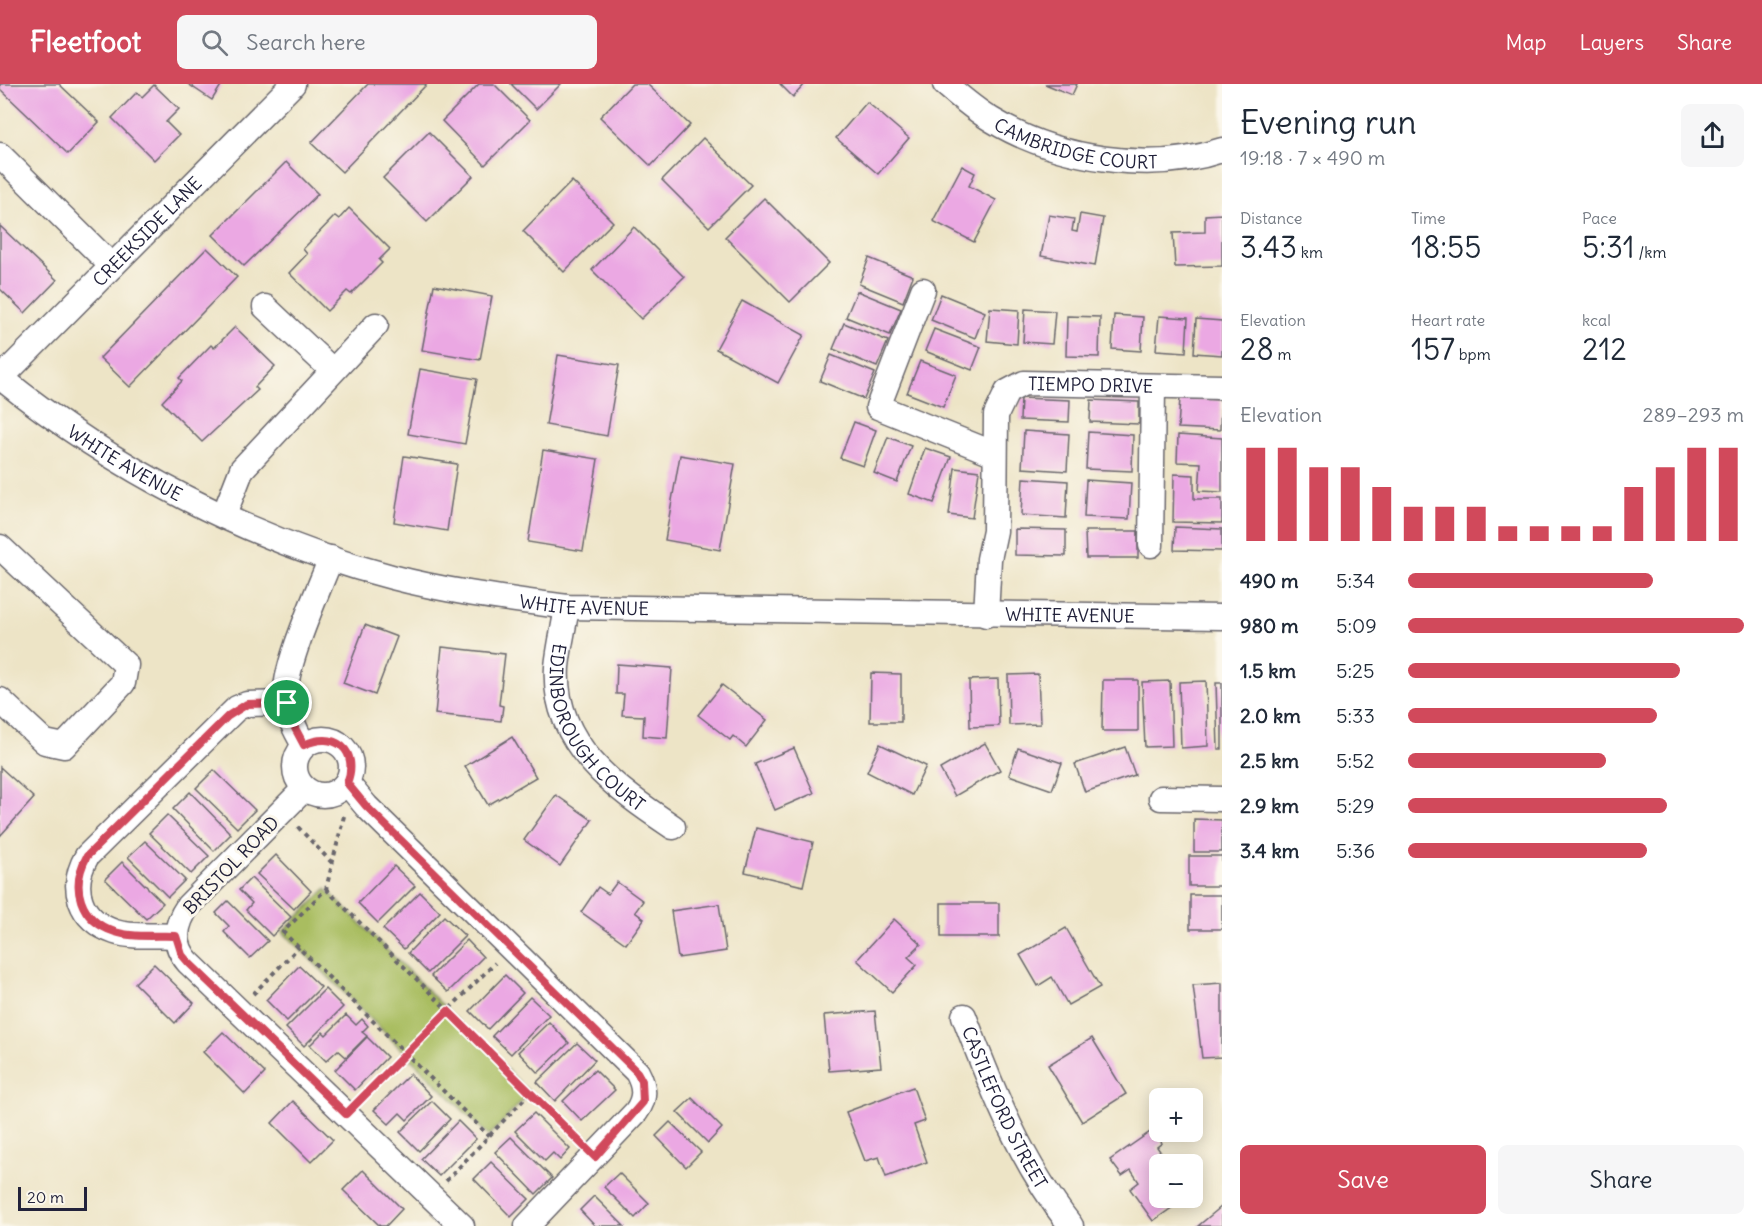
<!DOCTYPE html>
<html lang="en">
<head>
<meta charset="utf-8">
<style>
	body { margin:0; font-family:Delius,sans-serif; background:#f6f6f7; color:#1f2937; height:100vh; display:flex; flex-direction:column; font-size:22px; white-space:nowrap }
	* { box-sizing:border-box; margin:0 }
	p { font-size:20px; color:#747a83 }
	.icon { flex:none; width:33px; height:33px; fill:none; stroke:currentColor; stroke-width:2; stroke-linecap:round; stroke-linejoin:round }
	.map { position:relative; flex:1; overflow:hidden }
	.drawer { display:flex; flex-direction:column; background:#fff; width:540px }
	.drawer>* { flex:none }
	.tools { position:absolute; left:1149px; top:1004px; display:grid; gap:12px }
	.tools a { display:grid; place-items:center; width:54px; height:54px; border-radius:9px; background:#fff; box-shadow:0 3px 15px #0003; font-size:30px }
	.scale { position:absolute; left:18px; bottom:15px; width:69px; box-sizing:border-box; padding-left:6px; border:3px solid #22223b; border-top:0; font-size:16px; line-height:21px; white-space:nowrap; color:#22223b; -webkit-text-stroke:4px #fbf7ec; paint-order:stroke }
	.pin { position:absolute; display:grid; place-items:center; width:51px; height:51px; color:#fff; margin:-26px; border:3px solid #fff; border-radius:50%; box-shadow:0 2px 6px #0007 }
	.round { display:grid; place-items:center; flex:none; width:63px; height:63px; border-radius:9px; background:#f6f6f7 }
	.head { display:flex; align-items:center; justify-content:space-between; height:102px; padding:0 18px }
	h1 { font-size:33px; font-weight:600; line-height:45px }
	.figures { display:grid; grid-template-columns:repeat(3,1fr); gap:9px; height:102px; padding:6px 18px }
	.figures div { display:grid; align-content:center }
	.figures b { font-size:30px; font-weight:600 }
	.figures small { font-size:16px; font-weight:400 }
	.figures p { font-size:16px }
	.chart { height:168px; padding:12px 18px }
	.chart p { display:flex; justify-content:space-between }
	.chart svg { width:100%; height:108px; margin-top:6px; stroke:#d1495b; stroke-width:6 }
	.button { display:flex; gap:12px; margin-top:auto; padding:12px 18px }
	.button a { flex:1; height:69px; border-radius:9px; background:#d1495b; color:#fff; font-size:24px; font-weight:600; line-height:69px; text-align:center }
	.button a+a { background:#f6f6f7; color:#1f2937 }
	ul { padding:0 18px; list-style:none; font-size:20px }
	li { display:grid; grid-template-columns:96px 72px 1fr; align-items:center; height:45px }
	li i { height:15px; border-radius:8px; background:#d1495b }
	header { display:flex; align-items:center; gap:36px; box-sizing:border-box; height:84px; padding:0 30px; background:#d1495b; color:#fff }
	header strong { font-size:28px }
	nav { display:flex; gap:33px; margin-inline-start:auto; font-size:21px }
	.search { width:420px; height:54px; background:#f6f6f7; display:flex; align-items:center; gap:15px; box-sizing:border-box; padding:0 21px; border-radius:9px; color:#747a83; font-size:22px }
	main { display:flex; flex:1; min-height:0 }
	.map>svg:first-child { display:block }
	.green { fill:#a9bd61; stroke:#66704e; stroke-width:1.5 }
	.building { fill:#eba8e3 }
	.lines { fill:none; stroke-linecap:round; stroke-linejoin:round }
	.minor-casing { stroke:#69666c; stroke-width:27 }
	.path { stroke:#69666c; stroke-width:4; stroke-dasharray:4.5 4.5; stroke-linecap:butt }
	.minor { stroke:#fff; stroke-width:24 }
	.route-casing { stroke:#fff; stroke-width:12 }
	.route { stroke:#d1495b; stroke-width:8 }
	.labels { text-anchor:middle; dominant-baseline:central; stroke-width:6; stroke-linejoin:round; paint-order:stroke }
	.street-label { font-size:18px; fill:#22223b; stroke:#fbf7ec }
</style>
</head>
<body>
<header>
<strong>Fleetfoot</strong>
<div class="search"><svg class="icon" aria-label="search" viewBox="0 0 24 24"><circle cx="10" cy="10" r="6"/><path d="M15 15l6 6"/></svg>Search here</div>
<nav><a>Map</a><a>Layers</a><a>Share</a></nav>
</header>
<main>
<div class="map">
<svg width="1222" height="1142" viewBox="0 0 1222 1142">
	<rect width="100%" height="100%" fill="#fbf7ec"/>
	<filter id="ink" filterUnits="userSpaceOnUse"><feTurbulence type="fractalNoise" baseFrequency=".0167" numOctaves="2"/><feDisplacementMap in="SourceGraphic" scale="12" xChannelSelector="R" yChannelSelector="G"/><feConvolveMatrix kernelMatrix="1 2 1 2 8 2 1 2 1" color-interpolation-filters="sRGB"/></filter>
	<filter id="wash" filterUnits="userSpaceOnUse"><feTurbulence type="fractalNoise" baseFrequency=".008" numOctaves="4" result="noise"/><feDisplacementMap in="SourceGraphic" scale="24" xChannelSelector="R" yChannelSelector="G"/><feGaussianBlur stdDeviation="1.35" result="paint"/><feColorMatrix in="noise" values="0 0 0 0 0 0 0 0 0 0 0 0 0 0 0 0 0 1.4 0 .05"/><feComposite in="paint" operator="in"/></filter>
	<g filter="url(#wash)">
		<rect width="100%" height="100%" fill="#ede4c6"/>
		<polygon class="green" points="326,805 530,1009 489,1052 283,848"/>
		<g id="blocks">
			<g class="building">
				<polygon points="0,0 59,0 99,38 68,70 0,5"/>
				<polygon points="188,0 222,0 212,16"/>
				<polygon points="368,0 427,0 342,88 311,59"/>
				<polygon points="479,0 494,0 530,36 485,81 442,37"/>
				<polygon points="511,0 561,0 536,25"/>
				<polygon points="632,0 647,0 690,41 651,82 600,33"/>
				<polygon points="780,0 805,0 793,13"/>
				<polygon points="1045,0 1077,0 1072,11"/>
				<polygon points="154,1 179,25 166,38 179,51 154,76 112,34 137,8 142,13"/>
				<polygon points="867,18 909,54 878,90 836,54"/>
				<polygon points="429,48 473,92 427,138 383,94"/>
				<polygon points="703,54 751,101 709,143 662,96"/>
				<polygon points="286,78 318,110 244,182 213,151"/>
				<polygon points="962,82 975,89 969,102 996,116 974,158 933,137"/>
				<polygon points="572,97 613,138 564,188 523,147"/>
				<polygon points="764,114 829,179 790,218 725,153"/>
				<polygon points="349,124 390,165 379,176 382,179 351,210 347,207 327,227 289,189 307,170 303,165 335,132 339,135"/>
				<polygon points="1080,130 1103,134 1095,182 1041,172 1049,131 1074,135 1072,147 1077,148"/>
				<polygon points="1222,130 1222,182 1175,183 1173,149 1205,148 1205,131"/>
				<polygon points="0,142 57,196 25,229 0,205"/>
				<polygon points="634,143 684,193 641,235 592,186"/>
				<polygon points="207,164 237,193 130,303 100,274"/>
				<polygon points="869,174 913,192 903,218 859,200"/>
				<polygon points="434,201 492,212 480,276 422,266"/>
				<polygon points="857,207 901,225 890,251 846,233"/>
				<polygon points="941,210 985,228 975,254 931,236"/>
				<polygon points="742,217 804,251 778,299 716,265"/>
				<polygon points="990,224 1019,226 1017,260 987,257"/>
				<polygon points="1025,225 1055,227 1052,260 1023,258"/>
				<polygon points="1114,231 1143,233 1141,267 1112,265"/>
				<polygon points="1067,232 1100,233 1099,273 1066,272"/>
				<polygon points="1159,232 1188,234 1186,268 1156,266"/>
				<polygon points="1196,235 1222,237 1222,271 1194,269"/>
				<polygon points="844,239 888,257 877,283 833,265"/>
				<polygon points="235,243 275,282 255,303 258,306 202,358 162,318 182,297 179,294 211,261 214,264"/>
				<polygon points="934,245 981,263 972,286 925,267"/>
				<polygon points="558,271 619,281 607,352 546,341"/>
				<polygon points="831,271 875,289 864,315 820,297"/>
				<polygon points="920,277 956,291 943,323 907,309"/>
				<polygon points="420,285 477,295 465,360 408,350"/>
				<polygon points="1021,314 1070,316 1069,338 1020,336"/>
				<polygon points="1180,314 1221,316 1220,346 1178,344"/>
				<polygon points="1091,316 1139,318 1139,340 1090,338"/>
				<polygon points="854,338 876,346 863,382 840,374"/>
				<polygon points="1024,347 1069,350 1067,387 1022,384"/>
				<polygon points="1088,348 1133,351 1132,387 1086,385"/>
				<polygon points="1178,351 1222,354 1222,408 1199,407 1201,379 1177,378"/>
				<polygon points="888,353 911,362 897,398 874,389"/>
				<polygon points="925,364 951,373 934,419 909,410"/>
				<polygon points="543,366 598,375 583,467 528,458"/>
				<polygon points="680,371 735,380 720,466 665,456"/>
				<polygon points="404,372 457,380 447,447 394,438"/>
				<polygon points="955,384 979,387 972,434 949,431"/>
				<polygon points="1174,390 1194,391 1194,415 1222,415 1222,439 1173,438"/>
				<polygon points="1023,394 1068,397 1066,434 1021,431"/>
				<polygon points="1086,396 1131,399 1129,435 1084,433"/>
				<polygon points="1175,443 1222,445 1222,467 1174,466"/>
				<polygon points="1015,445 1066,446 1066,472 1015,471"/>
				<polygon points="1085,447 1138,447 1138,474 1086,474"/>
				<polygon points="365,541 397,553 375,611 343,599"/>
				<polygon points="442,563 505,570 499,621 503,622 501,637 435,630"/>
				<polygon points="617,580 672,584 667,654 643,652 644,632 622,631 624,610 616,610"/>
				<polygon points="871,589 901,590 901,638 870,638"/>
				<polygon points="1038,590 1040,640 1009,641 1008,591"/>
				<polygon points="998,595 999,642 970,643 969,596"/>
				<polygon points="1103,596 1138,596 1138,647 1102,647"/>
				<polygon points="1170,597 1172,662 1145,663 1142,598"/>
				<polygon points="1206,597 1208,662 1181,664 1179,598"/>
				<polygon points="1216,599 1222,599 1222,665 1218,665"/>
				<polygon points="722,601 767,636 746,663 733,652 730,656 698,631"/>
				<polygon points="512,653 536,693 488,721 465,682"/>
				<polygon points="985,659 1000,686 955,712 940,685"/>
				<polygon points="880,660 926,682 912,711 867,688"/>
				<polygon points="1125,663 1135,691 1085,708 1075,680"/>
				<polygon points="794,664 814,709 775,726 755,680"/>
				<polygon points="1018,664 1062,679 1052,706 1009,691"/>
				<polygon points="0,683 34,714 0,752"/>
				<polygon points="214,686 255,726 237,744 196,704"/>
				<polygon points="190,708 231,750 214,767 173,725"/>
				<polygon points="556,711 592,736 560,782 524,756"/>
				<polygon points="167,731 209,772 191,790 149,749"/>
				<polygon points="1194,735 1222,736 1222,768 1194,768"/>
				<polygon points="756,744 813,758 803,802 745,788"/>
				<polygon points="145,757 185,796 168,813 128,773"/>
				<polygon points="276,771 311,807 294,825 257,790"/>
				<rect x="1189" y="772" width="33" height="30"/>
				<polygon points="122,778 163,819 146,835 105,795"/>
				<polygon points="394,782 415,802 378,839 358,819"/>
				<polygon points="251,794 291,833 272,852 246,826 252,819 239,806"/>
				<polygon points="617,798 643,817 635,828 644,835 626,860 581,828 598,803 608,810"/>
				<polygon points="420,808 440,828 404,865 383,845"/>
				<rect x="1190" y="811" width="32" height="34"/>
				<polygon points="228,817 268,857 250,874 224,848 229,842 216,829"/>
				<rect x="941" y="819" width="58" height="34"/>
				<polygon points="719,820 726,867 678,874 671,827"/>
				<polygon points="444,832 465,852 428,889 408,869"/>
				<polygon points="894,835 921,860 908,873 917,881 892,908 857,876"/>
				<polygon points="1066,844 1100,903 1068,921 1052,893 1038,902 1020,871"/>
				<polygon points="467,856 483,873 448,908 431,892"/>
				<polygon points="154,880 194,919 175,939 135,899"/>
				<polygon points="299,882 321,903 287,937 266,916"/>
				<polygon points="505,891 523,909 488,945 470,927"/>
				<polygon points="1222,899 1222,973 1202,974 1193,901"/>
				<polygon points="325,905 343,923 304,962 286,944"/>
				<polygon points="530,913 549,931 511,970 492,952"/>
				<polygon points="875,927 881,983 829,987 824,931"/>
				<polygon points="346,931 356,941 362,935 368,942 362,948 367,952 346,973 338,966 326,977 310,961 323,948 326,951"/>
				<polygon points="549,938 569,959 538,989 518,968"/>
				<polygon points="223,948 265,989 245,1010 203,968"/>
				<polygon points="367,953 387,973 355,1006 335,986"/>
				<polygon points="1092,954 1126,1010 1082,1038 1048,981"/>
				<polygon points="577,959 595,976 555,1017 537,998"/>
				<polygon points="595,986 615,1006 582,1037 563,1017"/>
				<polygon points="410,990 431,1012 407,1036 400,1029 389,1040 374,1026"/>
				<polygon points="913,1003 925,1037 914,1041 927,1078 886,1093 879,1073 865,1077 846,1028"/>
				<polygon points="692,1014 722,1044 708,1059 677,1028"/>
				<polygon points="293,1017 333,1056 311,1078 272,1039"/>
				<polygon points="432,1017 450,1035 419,1067 400,1048"/>
				<polygon points="534,1029 570,1065 560,1076 553,1069 545,1077 515,1047"/>
				<polygon points="458,1037 476,1055 439,1092 421,1075"/>
				<polygon points="670,1038 701,1068 686,1083 656,1052"/>
				<polygon points="1153,1046 1162,1059 1157,1063 1169,1080 1160,1080 1160,1113 1176,1113 1180,1118 1153,1137 1130,1105 1139,1098 1131,1086 1122,1092 1110,1076"/>
				<polygon points="511,1053 552,1094 536,1110 495,1068"/>
				<polygon points="491,1078 529,1115 511,1133 474,1095"/>
				<polygon points="363,1086 402,1125 386,1142 380,1142 343,1106"/>
				<polygon points="619,1089 649,1119 635,1134 604,1103"/>
				<polygon points="594,1112 624,1142 595,1142 580,1126"/>
				<polygon points="1222,1122 1222,1142 1198,1142"/>
			</g>
		</g>
	</g>
	<g filter="url(#ink)">
		<use href="#blocks" fill-opacity="0" stroke="#69666c" stroke-width="1.5"/>
		<g class="lines">
			<g class="minor-casing">
				<g id="minor">
					<path id="s1" d="M945,0C960,13 975,26 992,36C1056,75 1151,90 1222,66"/>
					<polyline points="0,71 112,182"/>
					<polyline points="923,206 878,323 995,370"/>
					<polyline points="265,223 332,286"/>
					<path id="s2" d="M0,293C114,385 249,456 392,493C449,508 508,515 567,523L1222,533"/>
					<path id="s3" d="M1,294L293,0"/>
					<polyline points="224,431 242,385 376,241"/>
					<polyline points="1151,461 1153,303"/>
					<polyline points="0,463 126,581 123,599 64,662 45,658 0,616"/>
					<path id="s4" d="M567,523C564,543 559,563 557,583C552,660 616,705 673,743"/>
					<path id="s5" d="M986,531L989,475L995,447L996,331L1007,308L1024,299L1222,303"/>
					<circle cx="323" cy="683" r="28"/>
					<path d="M304,661C295,646 288,632 286,614C282,586 319,505 331,474"/>
					<path d="M347,699L366,722L637,988C645,1003 646,1014 636,1028L527,1142"/>
					<path d="M304,705L188,822C175,841 172,860 188,878L462,1142"/>
					<polyline points="1161,714 1222,715"/>
					<path d="M176,852C157,850 133,854 115,848C79,836 69,803 87,772L237,624L247,620L287,619"/>
					<path id="s6" d="M964,932C993,1008 1021,1078 1071,1142"/>
				</g>
			</g>
			<g class="path">
				<polyline points="344,732 326,805 283,848 489,1052"/>
				<polyline points="298,743 332,779"/>
				<polyline points="326,805 578,1056"/>
				<polyline points="253,910 299,863"/>
				<polyline points="361,1014 495,879"/>
				<polyline points="446,1097 530,1009"/>
			</g>
			<use href="#minor" class="minor"/>
		</g>
	</g>
	<g class="lines" filter="url(#ink)">
		<g class="route-casing">
			<path id="route" d="M287,619L288,631L304,661C334,646 360,666 347,699L366,722L637,988L642,997L643,1018L595,1073L448,927L346,1030L188,878L182,871L176,852C157,851 133,854 115,848C79,836 70,803 87,772L228,632L247,620Z"/>
		</g>
		<use href="#route" class="route"/>
	</g>
	<g class="labels">
		<g class="street-label">
			<text stroke="none"><textPath href="#s1" startOffset="148">CAMBRIDGE COURT</textPath></text>
			<text stroke="none"><textPath href="#s3" startOffset="207">CREEKSIDE LANE</textPath></text>
			<text stroke="none"><textPath href="#s5" startOffset="312">TIEMPO DRIVE</textPath></text>
			<text stroke="none"><textPath href="#s2" startOffset="152">WHITE AVENUE</textPath></text>
			<text stroke="none"><textPath href="#s2" startOffset="638">WHITE AVENUE</textPath></text>
			<text stroke="none"><textPath href="#s2" startOffset="1124">WHITE AVENUE</textPath></text>
			<text stroke="none"><textPath href="#s4" startOffset="135">EDINBOROUGH COURT</textPath></text>
			<text transform="translate(231 781) rotate(-46)">BRISTOL ROAD</text>
			<text stroke="none"><textPath href="#s6" startOffset="100">CASTLEFORD STREET</textPath></text>
		</g>
	</g>
</svg>
<div class="tools">
<a>+</a>
<a>−</a>
</div>
<div class="scale">20 m</div>
<div class="pin" style="left:287px;top:619px;background:#1e9e55"><svg class="icon" aria-label="arrive" viewBox="0 0 24 24"><path d="M6 21V4h12l-3 4 3 4H6"/></svg></div>
</div>
<section class="drawer">
<div class="head"><div><h1>Evening run</h1><p>19:18 · 7 × 490 m</p></div><a class="round"><svg class="icon" aria-label="share" viewBox="0 0 24 24"><path d="M12 15V3M7 8l5-5 5 5M5 13v7h14v-7"/></svg></a></div>
<div class="figures">
<div><p>Distance</p><b>3.43<small> km</small></b></div>
<div><p>Time</p><b>18:55</b></div>
<div><p>Pace</p><b>5:31<small> /km</small></b></div>
</div>
<div class="figures">
<div><p>Elevation</p><b>28<small> m</small></b></div>
<div><p>Heart rate</p><b>157<small> bpm</small></b></div>
<div><p>kcal</p><b>212</b></div>
</div>
<div class="chart"><p><span>Elevation</span>289–293 m</p>
<svg viewBox="0 0 160 44" preserveAspectRatio="none"><path d="M5 44V6M15 44V6M25 44V14M35 44V14M45 44V22M55 44V30M65 44V30M75 44V30M85 44V38M95 44V38M105 44V38M115 44V38M125 44V22M135 44V14M145 44V6M155 44V6"/></svg>
</div>
<ul>
<li><b>490 m</b>5:34<i style="width:73%"></i></li>
<li><b>980 m</b>5:09<i style="width:100%"></i></li>
<li><b>1.5 km</b>5:25<i style="width:81%"></i></li>
<li><b>2.0 km</b>5:33<i style="width:74%"></i></li>
<li><b>2.5 km</b>5:52<i style="width:59%"></i></li>
<li><b>2.9 km</b>5:29<i style="width:77%"></i></li>
<li><b>3.4 km</b>5:36<i style="width:71%"></i></li>
</ul>
<div class="button"><a>Save</a><a>Share</a></div>
</section>
</main>
</body>
</html>
